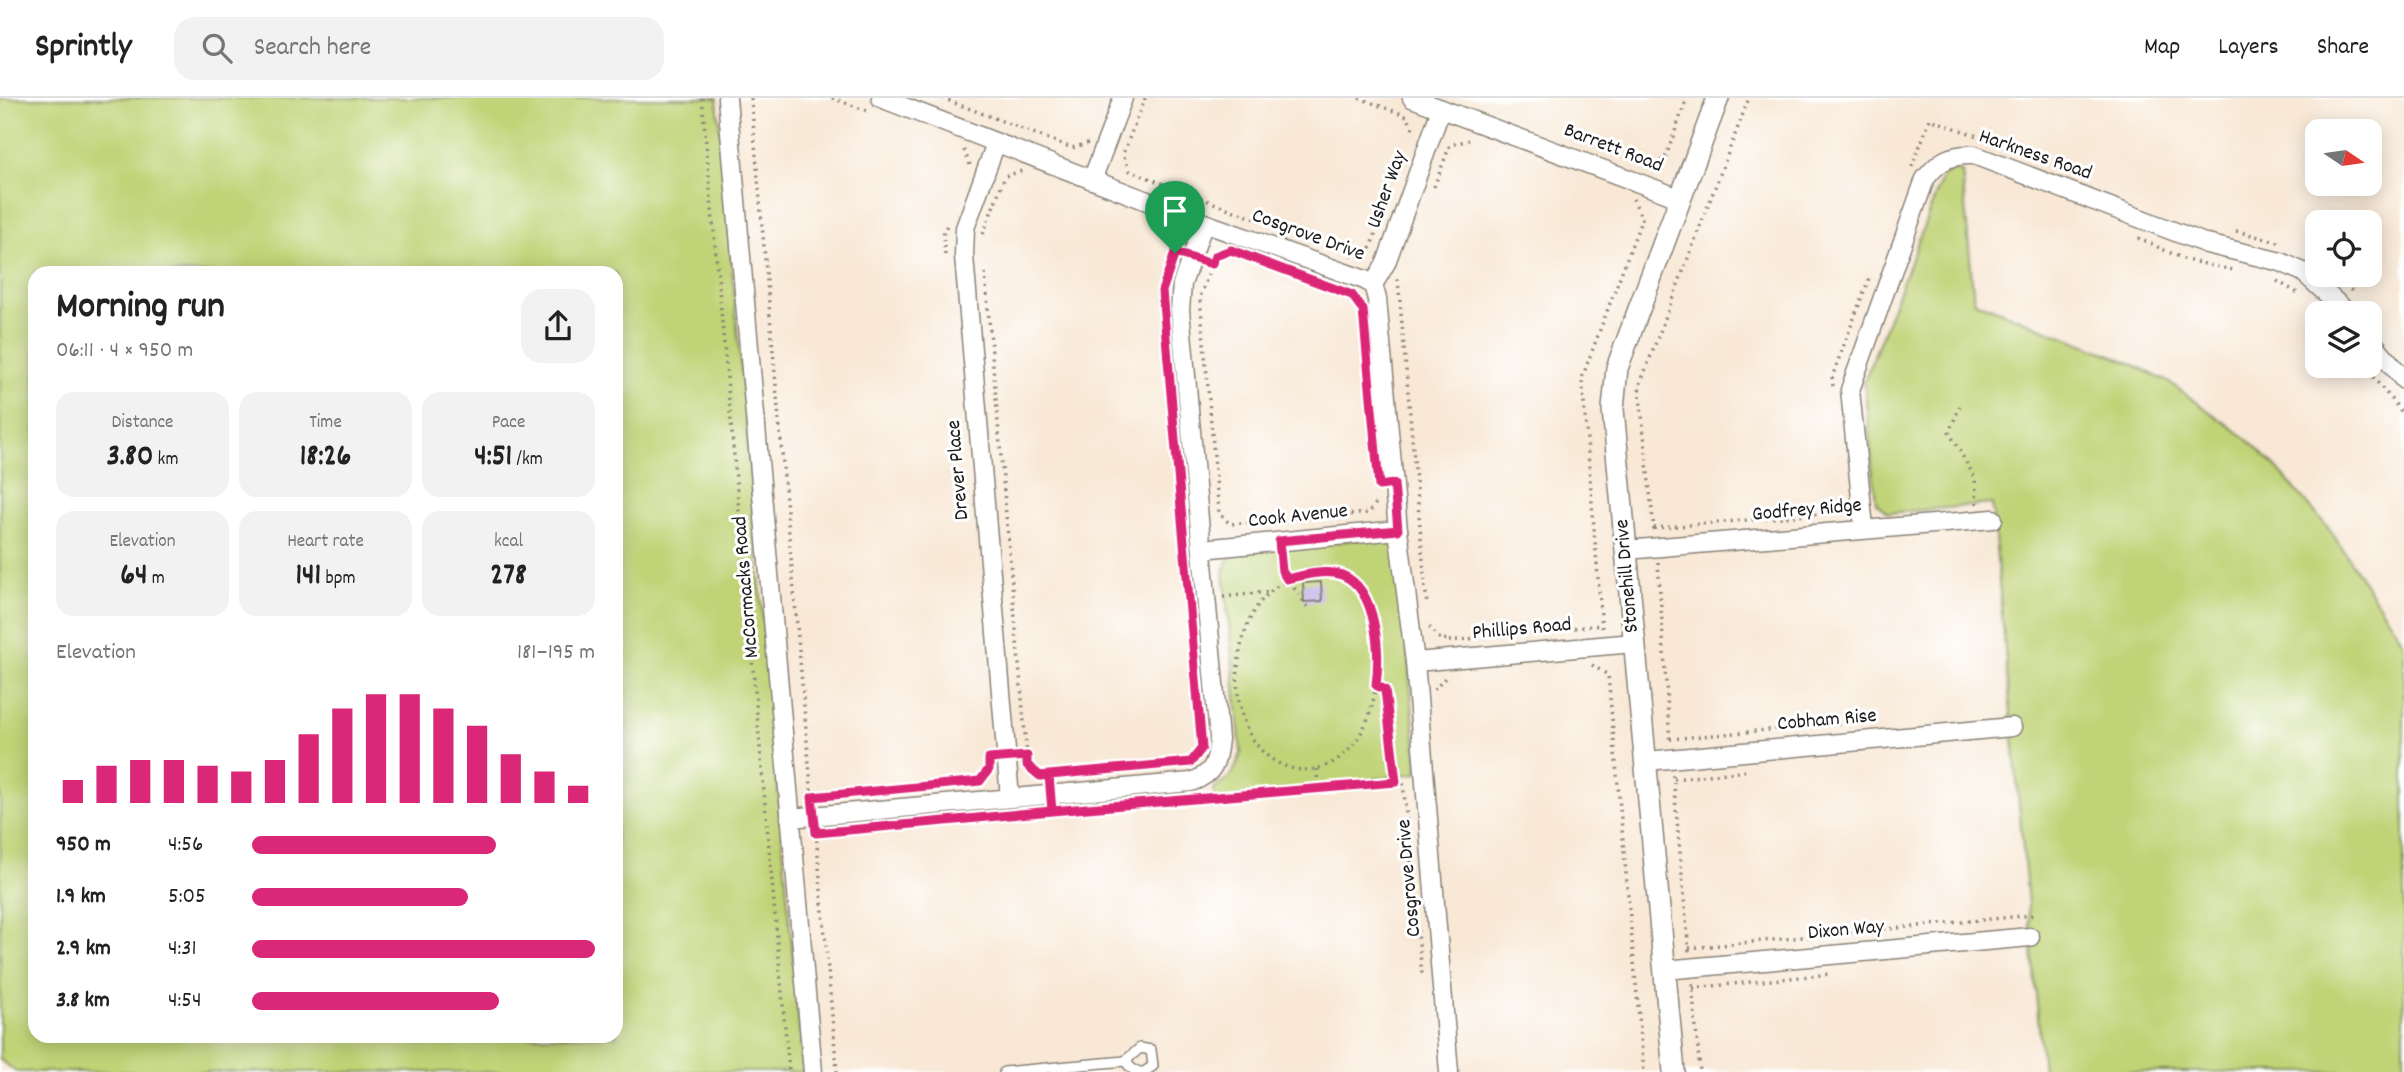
<!DOCTYPE html>
<html lang="en">
<head>
<meta charset="utf-8">
<style>
	body { margin:0; font-family:Dekko,sans-serif; background:#f2f2f2; color:#222; height:100vh; display:flex; flex-direction:column; font-size:26px; white-space:nowrap }
	* { box-sizing:border-box; margin:0 }
	p { font-size:23px; color:#767676 }
	.icon { flex:none; width:38px; height:38px; fill:none; stroke:currentColor; stroke-width:2; stroke-linecap:round; stroke-linejoin:round }
	.map { position:relative; flex:1; overflow:hidden }
	.side { position:absolute; left:28px; top:168px; width:595px; height:777px; display:flex; flex-direction:column; background:#fff; border-radius:21px; box-shadow:0 4px 18px #0003 }
	.side>* { flex:none }
	.needle { width:46px; rotate:103deg }
	.buttons { position:absolute; left:2305px; top:21px; display:grid; gap:14px }
	.buttons a { display:grid; place-items:center; width:77px; height:77px; border-radius:14px; background:#fff; box-shadow:0 4px 18px #0003; font-size:35px }
	.pin { position:absolute; display:grid; place-items:center; width:60px; height:60px; color:#fff; margin:-72px -30px; border-radius:50% 50% 50% 0; rotate:-45deg; box-shadow:0 0 7px #0007 }
	.pin .icon { rotate:45deg }
	.round { display:grid; place-items:center; flex:none; width:74px; height:74px; border-radius:21px; background:#f2f2f2 }
	.overview { display:flex; align-items:center; justify-content:space-between; height:119px; padding:0 28px }
	h1 { font-size:38px; font-weight:700; line-height:52px }
	.metrics { display:grid; grid-template-columns:repeat(3,1fr); gap:10px; height:119px; padding:7px 28px }
	.metrics div { display:grid; align-content:center; border-radius:18px; background:#f2f2f2; text-align:center }
	.metrics b { font-size:30px; font-weight:700 }
	.metrics small { font-size:19px; font-weight:400 }
	.metrics p { font-size:19px }
	.chart { height:196px; padding:14px 28px }
	.chart p { display:flex; justify-content:space-between }
	.chart svg { width:100%; height:126px; margin-top:7px; stroke:#db2777; stroke-width:6 }
	ul { padding:0 28px; list-style:none; font-size:23px }
	li { display:grid; grid-template-columns:112px 84px 1fr; align-items:center; height:52px }
	li i { height:18px; border-radius:9px; background:#db2777 }
	header { display:flex; align-items:center; gap:42px; box-sizing:border-box; height:98px; padding:0 35px; background:#fff; border-bottom:2px solid #e0e0e0 }
	header strong { font-size:33px }
	nav { display:flex; gap:38px; margin-inline-start:auto; font-size:24px }
	.search { width:490px; height:63px; background:#f2f2f2; display:flex; align-items:center; gap:18px; box-sizing:border-box; padding:0 24px; border-radius:21px; color:#767676; font-size:26px }
	.map>svg:first-child { display:block }
	.green { fill:#c0d376; stroke:#6e7849; stroke-width:2; fill-rule:evenodd }
	.building { fill:#c0b0e6 }
	.lines { fill:none; stroke-linecap:round; stroke-linejoin:round }
	.service-casing { stroke:#8a8278; stroke-width:12 }
	.minor-casing { stroke:#8a8278; stroke-width:21 }
	.tertiary-casing { stroke:#8a8278; stroke-width:24 }
	.path { stroke:#8a8278; stroke-width:3.5; stroke-dasharray:2 5; stroke-linecap:butt }
	.service { stroke:#fff; stroke-width:9 }
	.minor { stroke:#fff; stroke-width:18 }
	.tertiary { stroke:#fff; stroke-width:21 }
	.route-casing { stroke:#fff; stroke-width:14 }
	.route { stroke:#db2777; stroke-width:9 }
	.labels { text-anchor:middle; dominant-baseline:central; stroke-width:6; stroke-linejoin:round; paint-order:stroke }
	.street-label { font-size:21px; fill:#1c1c1c; stroke:#fff }
</style>
</head>
<body>
<header>
<strong>Sprintly</strong>
<div class="search"><svg class="icon" aria-label="search" viewBox="0 0 24 24"><circle cx="10" cy="10" r="6"/><path d="M15 15l6 6"/></svg>Search here</div>
<nav><a>Map</a><a>Layers</a><a>Share</a></nav>
</header>
<div class="map">
<svg width="2404" height="974" viewBox="0 0 2404 974">
	<rect width="100%" height="100%" fill="#fff"/>
	<filter id="ink" filterUnits="userSpaceOnUse"><feTurbulence type="fractalNoise" baseFrequency=".0143" numOctaves="2"/><feDisplacementMap in="SourceGraphic" scale="14" xChannelSelector="R" yChannelSelector="G"/><feConvolveMatrix kernelMatrix="1 2 1 2 8 2 1 2 1" color-interpolation-filters="sRGB"/></filter>
	<filter id="wash" filterUnits="userSpaceOnUse"><feTurbulence type="fractalNoise" baseFrequency=".00686" numOctaves="4" result="noise"/><feDisplacementMap in="SourceGraphic" scale="28" xChannelSelector="R" yChannelSelector="G"/><feGaussianBlur stdDeviation="1.57" result="paint"/><feColorMatrix in="noise" values="0 0 0 0 0 0 0 0 0 0 0 0 0 0 0 0 0 1.4 0 .05"/><feComposite in="paint" operator="in"/></filter>
	<g filter="url(#wash)">
		<rect width="100%" height="100%" fill="#f8e8d5"/>
		<g class="green">
			<path d="M0,0H717L803,974H17L0,962ZM616,175V938H35V175Z"/>
			<polygon points="1956,72 1962,74 1974,203 2126,263 2170,285 2246,340 2276,369 2330,432 2404,545 2404,974 2043,974 1992,406 1888,415 1876,405 1864,284 1943,78"/>
			<path d="M1380,439L1393,443L1399,454L1418,675L1215,703L1213,691C1231,681 1236,673 1241,654L1224,473L1230,459L1235,455Z"/>
		</g>
		<g id="blocks">
			<polygon class="building" points="1321,484 1322,503 1304,504 1303,485"/>
		</g>
	</g>
	<g filter="url(#ink)">
		<use href="#blocks" fill-opacity="0" stroke="#8a8278" stroke-width="2"/>
		<g class="lines">
			<g class="service-casing">
				<g id="service">
					<polyline points="1125,963 1132,971 1140,974"/>
					<polyline points="1004,974 1125,963 1140,950 1151,952 1153,968 1144,974"/>
				</g>
			</g>
			<g class="minor-casing">
				<g id="minor">
					<polyline points="727,0 813,974"/>
					<polyline points="881,0 1204,125 1365,182 1373,187 1377,201 1398,432 1415,564 1449,974"/>
					<polyline points="1412,0 1679,100"/>
					<polyline points="996,45 965,130 964,158 1010,700"/>
					<polyline points="1092,82 1123,0"/>
					<polyline points="1373,187 1386,165 1441,11"/>
					<polyline points="2370,241 2404,282"/>
					<path d="M1864,430L1850,292L1925,81C1940,62 1950,56 1974,57L2207,146L2281,164L2303,174L2348,215"/>
					<polyline points="1202,451 1398,432"/>
					<polyline points="1626,452 1993,421"/>
					<polyline points="1415,564 1634,545"/>
					<polyline points="1647,663 2012,629"/>
					<path d="M790,720L1191,684C1214,676 1217,664 1219,641L1180,212L1182,186L1204,125"/>
					<polyline points="1665,872 2030,839"/>
				</g>
			</g>
			<g class="tertiary-casing">
				<polyline id="tertiary" points="1674,974 1613,311 1617,270 1718,0"/>
			</g>
			<g class="path">
				<polyline points="702,0 789,974"/>
				<polyline points="751,0 812,700"/>
				<polyline points="832,0 870,14"/>
				<polyline points="942,0 1072,50 1088,45"/>
				<polyline points="1145,0 1123,56 1130,73 1318,145"/>
				<polyline points="1359,0 1407,18 1414,33"/>
				<polyline points="964,52 970,67"/>
				<polyline points="1647,68 1665,61 1687,0"/>
				<polyline points="1912,69 1930,21 1980,39"/>
				<polyline points="1434,89 1450,47 1469,42"/>
				<polyline points="2236,133 2282,145"/>
				<polyline points="983,136 1005,78 1022,73"/>
				<polyline points="2138,140 2186,162 2233,172"/>
				<polyline points="1230,153 1215,158 1200,199 1219,415 1230,426 1369,415 1378,402"/>
				<polyline points="945,157 943,136 947,127"/>
				<polyline points="1351,158 1369,153 1387,105"/>
				<polyline points="985,175 1027,658"/>
				<polyline points="2335,177 2354,195"/>
				<polyline points="1398,181 1427,507"/>
				<polyline points="2277,183 2298,195"/>
				<polyline points="1349,196 1360,209"/>
				<polyline points="2365,209 2380,227"/>
				<polyline points="2364,268 2404,317"/>
				<polyline points="1833,288 1832,279 1869,180"/>
				<polyline points="1960,308 1949,334 1975,380 1977,406"/>
				<polyline points="1654,430 1831,415 1844,400"/>
				<polyline points="1654,432 1639,289 1749,0"/>
				<polyline points="1280,459 1282,473 1309,511"/>
				<polyline points="1658,464 1670,645"/>
				<polyline points="1223,499 1267,494"/>
				<polyline points="1429,529 1441,542 1449,541"/>
				<polyline points="1602,530 1582,280 1642,120 1633,101"/>
				<polyline points="1449,543 1602,527"/>
				<polyline points="1592,567 1608,577 1644,974"/>
				<path d="M1376,587C1359,714 1227,691 1238,568C1243,521 1262,484 1310,476C1320,475 1333,474 1342,477C1379,491 1380,556 1376,587L1386,592L1396,684"/>
				<polyline points="1434,592 1445,580"/>
				<polyline points="1670,641 1843,625"/>
				<polyline points="1025,658 1027,667 1040,678 1049,677"/>
				<polyline points="1317,671 1318,690"/>
				<polyline points="1049,677 1191,664 1198,655"/>
				<polyline points="1673,677 1689,854"/>
				<polyline points="1674,681 1745,673"/>
				<polyline points="814,698 980,683 989,668"/>
				<polyline points="1202,699 1403,684 1422,876"/>
				<polyline points="816,735 837,974"/>
				<polyline points="1689,850 2033,817"/>
				<polyline points="1692,886 1700,974"/>
				<polyline points="1693,890 1830,876"/>
			</g>
			<use href="#service" class="service"/>
			<use href="#minor" class="minor"/>
			<use href="#tertiary" class="tertiary"/>
		</g>
	</g>
	<g class="lines" filter="url(#ink)">
		<g class="route-casing">
			<path id="route" d="M1175,155L1162,193L1202,650L1191,664L1049,677L1052,713L816,735L812,699L980,683L989,671V661L1027,658V667L1040,678L1049,677L1052,713L1396,684L1385,592L1376,587C1380,556 1378,491 1342,477C1326,471 1303,477 1287,481L1282,473L1279,443L1398,432L1394,386L1379,388L1363,212L1352,197L1231,152L1215,158L1212,166L1175,155"/>
		</g>
		<use href="#route" class="route"/>
	</g>
	<g class="labels">
		<g class="street-label">
			<text transform="translate(1613 51) rotate(21)">Barrett Road</text>
			<text transform="translate(2035 58) rotate(19)">Harkness Road</text>
			<text transform="translate(1388 92) rotate(-70)">Usher Way</text>
			<text transform="translate(1308 138) rotate(20)">Cosgrove Drive</text>
			<text transform="translate(959 372) rotate(-95)">Drever Place</text>
			<text transform="translate(1807 413) rotate(-5)">Godfrey Ridge</text>
			<text transform="translate(1298 419) rotate(-6)">Cook Avenue</text>
			<text transform="translate(1628 478) rotate(-95)">Stonehill Drive</text>
			<text transform="translate(747 489) rotate(-95)">McCormacks Road</text>
			<text transform="translate(1522 532) rotate(-5)">Phillips Road</text>
			<text transform="translate(1827 623) rotate(-5)">Cobham Rise</text>
			<text transform="translate(1410 780) rotate(-95)">Cosgrove Drive</text>
			<text transform="translate(1846 833) rotate(-5)">Dixon Way</text>
		</g>
	</g>
</svg>
<div class="buttons">
<a><svg class="needle" viewBox="-14 -14 28 28"><path d="M0-13l5 13h-10z" fill="#e53935"/><path d="M0 13l5-13h-10z" fill="#767676"/></svg></a>
<a><svg class="icon" aria-label="locate" viewBox="0 0 24 24"><circle cx="12" cy="12" r="6"/><path d="M12 2v4M12 18v4M2 12h4M18 12h4"/></svg></a>
<a><svg class="icon" aria-label="layers" viewBox="0 0 24 24"><path d="M12 4l9 5-9 5-9-5zM3 14l9 5 9-5"/></svg></a>
</div>
<div class="pin" style="left:1175px;top:155px;background:#1e9e55"><svg class="icon" aria-label="arrive" viewBox="0 0 24 24"><path d="M6 21V4h12l-3 4 3 4H6"/></svg></div>
<section class="side">
<div class="overview"><div><h1>Morning run</h1><p>06:11 · 4 × 950 m</p></div><a class="round"><svg class="icon" aria-label="share" viewBox="0 0 24 24"><path d="M12 15V3M7 8l5-5 5 5M5 13v7h14v-7"/></svg></a></div>
<div class="metrics">
<div><p>Distance</p><b>3.80<small> km</small></b></div>
<div><p>Time</p><b>18:26</b></div>
<div><p>Pace</p><b>4:51<small> /km</small></b></div>
</div>
<div class="metrics">
<div><p>Elevation</p><b>64<small> m</small></b></div>
<div><p>Heart rate</p><b>141<small> bpm</small></b></div>
<div><p>kcal</p><b>278</b></div>
</div>
<div class="chart"><p><span>Elevation</span>181–195 m</p>
<svg viewBox="0 0 160 44" preserveAspectRatio="none"><path d="M5 44V36M15 44V31M25 44V29M35 44V29M45 44V31M55 44V33M65 44V29M75 44V20M85 44V11M95 44V6M105 44V6M115 44V11M125 44V17M135 44V27M145 44V33M155 44V38"/></svg>
</div>
<ul>
<li><b>950 m</b>4:56<i style="width:71%"></i></li>
<li><b>1.9 km</b>5:05<i style="width:63%"></i></li>
<li><b>2.9 km</b>4:31<i style="width:100%"></i></li>
<li><b>3.8 km</b>4:54<i style="width:72%"></i></li>
</ul>
</section>
</div>
</body>
</html>
